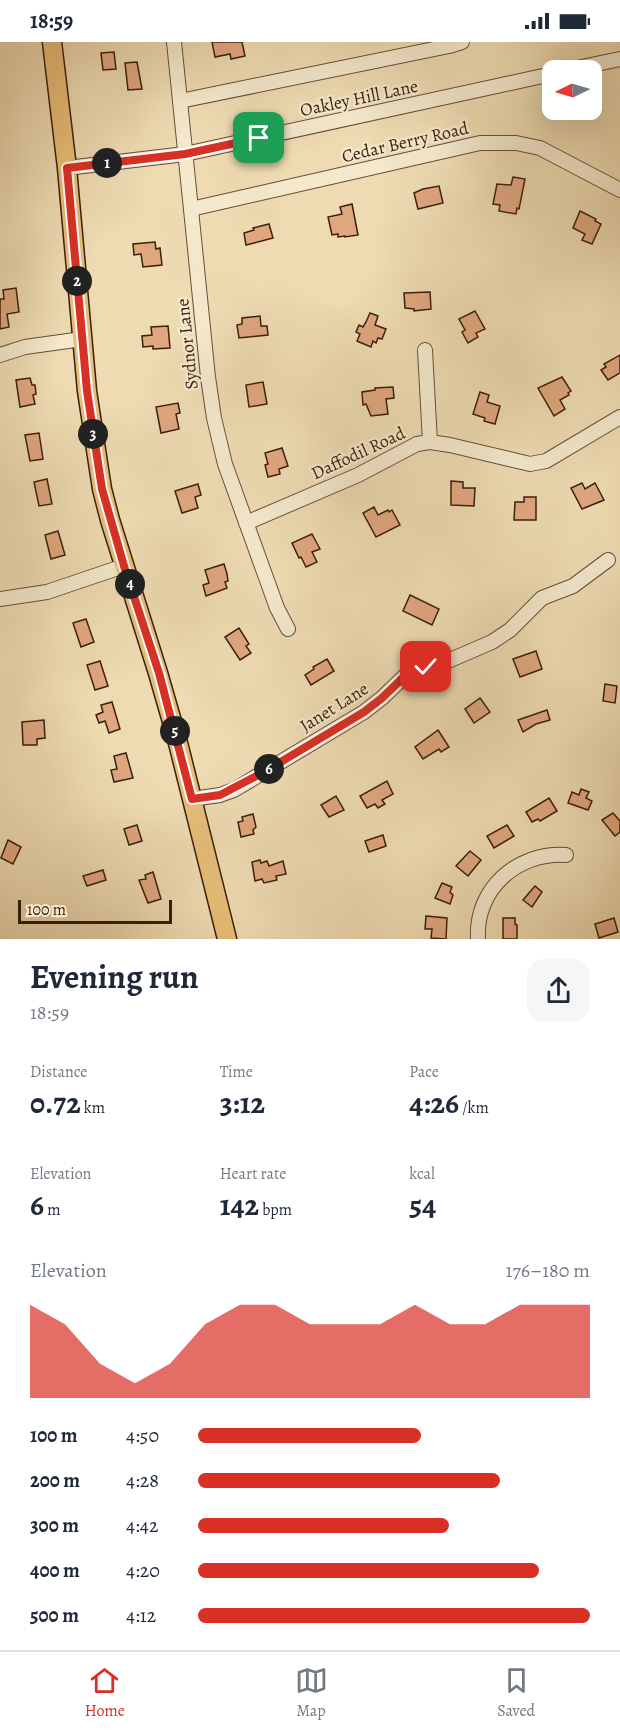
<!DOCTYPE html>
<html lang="en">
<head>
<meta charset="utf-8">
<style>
	body { margin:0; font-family:Alegreya,serif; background:#f6f6f7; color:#1f2937; height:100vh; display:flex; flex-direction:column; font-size:22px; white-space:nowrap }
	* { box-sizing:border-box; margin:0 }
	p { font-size:20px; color:#747a83 }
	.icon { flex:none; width:33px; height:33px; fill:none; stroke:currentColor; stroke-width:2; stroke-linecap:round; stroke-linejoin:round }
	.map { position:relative; height:897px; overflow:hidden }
	.panel { display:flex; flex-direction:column; background:#fff; flex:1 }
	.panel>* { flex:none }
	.needle { width:39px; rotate:265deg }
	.tools { position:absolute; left:542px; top:18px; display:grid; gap:12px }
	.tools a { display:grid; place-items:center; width:60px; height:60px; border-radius:12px; background:#fff; box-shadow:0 6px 24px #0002; font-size:30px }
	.scale { position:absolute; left:18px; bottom:15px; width:154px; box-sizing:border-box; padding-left:6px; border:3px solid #3c1e0c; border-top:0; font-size:16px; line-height:21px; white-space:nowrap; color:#3c1e0c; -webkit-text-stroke:4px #f4e8cd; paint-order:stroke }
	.pin { position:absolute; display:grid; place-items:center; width:51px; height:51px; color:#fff; margin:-26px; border-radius:12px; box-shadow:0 3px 9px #0006 }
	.km { position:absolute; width:30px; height:30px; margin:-15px; border-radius:50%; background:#222; color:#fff; font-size:16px; line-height:30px; text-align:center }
	.round { display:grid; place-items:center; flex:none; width:63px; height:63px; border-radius:18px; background:#f6f6f7 }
	.headline { display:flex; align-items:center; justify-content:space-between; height:102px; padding:0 30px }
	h1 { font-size:33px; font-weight:600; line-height:45px }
	.metrics { display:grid; grid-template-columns:repeat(3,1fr); gap:9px; height:102px; padding:6px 30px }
	.metrics div { display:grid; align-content:center }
	.metrics b { font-size:30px; font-weight:600 }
	.metrics small { font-size:16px; font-weight:400 }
	.metrics p { font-size:16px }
	.chart { height:168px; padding:12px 30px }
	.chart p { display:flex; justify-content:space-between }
	.chart svg { width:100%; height:108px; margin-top:6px; fill:#d93025; opacity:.7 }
	ul { padding:0 30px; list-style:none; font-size:20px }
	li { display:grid; grid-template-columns:96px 72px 1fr; align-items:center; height:45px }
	li i { height:15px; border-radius:8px; background:#d93025 }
	.status { display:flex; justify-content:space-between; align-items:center; height:42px; padding:0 30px; background:#fff; direction:ltr }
	.status svg { height:16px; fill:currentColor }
	.tab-bar { display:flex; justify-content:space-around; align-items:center; height:84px; border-top:2px solid #e0e1e3; background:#fff; font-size:16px; color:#747a83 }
	.tab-bar a { display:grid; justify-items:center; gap:3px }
	.tab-bar .active { color:#d93025 }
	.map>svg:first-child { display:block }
	.building { fill:#e0a77f; stroke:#3c1e0c; stroke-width:1.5 }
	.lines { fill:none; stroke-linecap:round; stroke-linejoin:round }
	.minor-casing { stroke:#684d36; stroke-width:16 }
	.major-casing { stroke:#3c1e0c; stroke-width:21 }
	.minor { stroke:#f4e8cd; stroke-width:14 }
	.major { stroke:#e7be79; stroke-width:18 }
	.route-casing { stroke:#fff; stroke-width:12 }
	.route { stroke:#d93025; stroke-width:8 }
	.labels { text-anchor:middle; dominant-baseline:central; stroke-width:4.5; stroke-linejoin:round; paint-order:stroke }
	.street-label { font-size:18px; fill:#3c1e0c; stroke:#f4e8cd }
</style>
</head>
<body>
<div class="status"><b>18:59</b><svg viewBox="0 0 49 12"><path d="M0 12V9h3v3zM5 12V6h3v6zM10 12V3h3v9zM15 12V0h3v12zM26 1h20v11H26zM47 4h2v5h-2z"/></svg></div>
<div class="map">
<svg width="620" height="897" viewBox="0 0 620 897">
	<rect width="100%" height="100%" fill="#eedbb2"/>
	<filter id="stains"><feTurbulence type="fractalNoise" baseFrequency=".00333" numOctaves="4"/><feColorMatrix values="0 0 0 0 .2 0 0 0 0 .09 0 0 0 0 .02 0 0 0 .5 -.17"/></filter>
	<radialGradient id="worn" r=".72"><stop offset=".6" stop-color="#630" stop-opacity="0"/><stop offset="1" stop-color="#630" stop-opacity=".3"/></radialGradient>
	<g class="building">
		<polygon points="212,0 242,0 245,14 231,17 230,12 215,15"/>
		<polygon points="114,10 116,27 103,28 101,11"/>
		<polygon points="137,20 142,47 128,48 125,21"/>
		<polygon points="513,135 525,137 519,167 517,166 516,172 499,169 500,163 493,162 497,142 511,143"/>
		<polygon points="439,144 443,161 418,167 414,151 423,147"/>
		<polygon points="352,162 358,193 345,195 345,194 338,195 338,192 332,193 328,175 342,172 340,165"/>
		<polygon points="580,169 596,177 595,179 601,182 592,202 582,198 585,192 573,186"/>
		<polygon points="269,182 273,196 246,203 244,191 254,188 253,186"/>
		<polygon points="155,200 156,207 160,206 162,223 143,225 141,212 134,213 133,202"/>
		<polygon points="16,246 19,270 7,272 9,285 0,287 0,257 4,257 3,248"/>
		<polygon points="430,250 431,267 414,269 414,267 405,266 404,251"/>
		<polygon points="475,269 485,287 476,291 478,295 468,301 462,290 465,288 459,277"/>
		<polygon points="370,271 378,274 375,283 386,287 382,297 378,296 376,301 373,299 371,305 357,299 360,292 356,290 359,283 363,285 366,280"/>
		<polygon points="260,274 261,284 267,284 268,293 239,296 237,283 242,282 242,276"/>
		<polygon points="168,284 170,306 153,307 153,304 143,305 142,294 152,293 151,285"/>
		<polygon points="620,313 620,331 608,338 601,328 606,325 604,322"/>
		<polygon points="562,335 571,349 568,351 569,353 560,358 565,367 554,374 538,346"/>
		<polygon points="30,336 32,343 35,343 36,352 33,353 35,362 20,365 16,338"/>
		<polygon points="263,340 267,362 249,365 246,343"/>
		<polygon points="393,345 394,356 386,357 388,372 371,374 366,362 363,363 362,350 375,348 375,346"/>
		<polygon points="480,350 489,353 487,360 500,364 495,382 484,379 485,376 473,372"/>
		<polygon points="178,361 180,371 176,372 179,387 161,391 156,365"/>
		<polygon points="39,391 43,417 30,419 25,393"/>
		<polygon points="282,406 288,424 279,427 280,432 268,435 265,423 268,422 265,411"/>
		<polygon points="47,437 52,462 39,464 34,440"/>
		<polygon points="451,439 463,440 463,446 475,446 474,464 451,463"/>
		<polygon points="582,441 585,447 595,441 604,458 582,467 571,446"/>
		<polygon points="198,442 201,453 195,455 198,466 182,471 175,449"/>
		<polygon points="524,455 536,455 536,478 514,478 515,460 524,460"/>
		<polygon points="374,465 378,473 388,468 389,470 392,468 400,483 376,495 363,471"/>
		<polygon points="58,489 65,513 51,517 45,493"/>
		<polygon points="312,492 320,507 312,510 317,520 306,525 301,515 299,516 292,501"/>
		<polygon points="224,522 227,532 228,539 225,540 227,546 206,554 203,543 209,541 205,528"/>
		<polygon points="410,553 439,567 432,583 403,569"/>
		<polygon points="86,577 94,600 81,605 73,581"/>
		<polygon points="239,586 249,602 246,604 251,611 240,618 225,595"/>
		<polygon points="536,609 542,627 520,635 513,617"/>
		<polygon points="327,617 334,629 311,643 305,633 314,627 313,625"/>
		<polygon points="100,619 108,644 95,648 87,623"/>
		<polygon points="605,642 617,644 615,661 603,659"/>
		<polygon points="480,656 490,670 474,681 465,667"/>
		<polygon points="112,660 120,687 109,691 105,679 99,681 96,673 103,670 101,663"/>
		<polygon points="547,668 550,678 536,682 523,690 518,678"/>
		<polygon points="44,678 45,696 37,697 37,703 23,703 22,680"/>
		<polygon points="438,688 449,705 441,710 439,707 423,717 415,705"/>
		<polygon points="126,711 133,736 114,740 111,728 117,727 114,714"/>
		<polygon points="387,739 393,752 382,758 385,762 378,766 375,762 367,766 360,754"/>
		<polygon points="581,747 589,750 586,756 592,759 588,768 568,761 572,750 579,753"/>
		<polygon points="336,754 344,768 329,775 321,763"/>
		<polygon points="549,756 557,769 540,779 538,777 532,780 526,770"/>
		<polygon points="613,771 620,779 620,790 615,794 602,778"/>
		<polygon points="253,772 256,785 253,788 254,792 241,795 238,780 243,779 242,775"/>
		<polygon points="137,783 142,799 129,803 124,787"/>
		<polygon points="507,783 514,794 494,806 487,794"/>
		<polygon points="383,793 386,804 369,810 365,799"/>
		<polygon points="8,798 21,805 13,822 1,816"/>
		<polygon points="470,809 481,818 468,834 456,824"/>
		<polygon points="260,818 261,821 267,819 269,824 283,819 286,832 276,834 277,838 264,841 262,837 255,839 252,820"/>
		<polygon points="103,828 106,838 87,844 83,834"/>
		<polygon points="153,830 161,857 148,861 139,838 146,837 145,833"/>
		<polygon points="442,841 452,845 450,850 453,853 450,862 435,856"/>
		<polygon points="535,844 542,850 532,865 523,858"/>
		<polygon points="426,874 447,876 446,897 431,896 432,887 425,887"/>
		<polygon points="503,876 515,876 515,882 517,883 517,897 503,897"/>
		<polygon points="614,876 618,890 599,896 595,882"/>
	</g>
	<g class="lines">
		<g class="minor-casing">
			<g id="minor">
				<polyline points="174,0 208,335 214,376 225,422 277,566 288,587"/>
				<polyline points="567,28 620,17"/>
				<polyline points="180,59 449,4 462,0"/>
				<polyline points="67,126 185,112 552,32"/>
				<polyline points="191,167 480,101 516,101 540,106 620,148"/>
				<polyline points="425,308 430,400"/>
				<polyline points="0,313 25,305 82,297"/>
				<polyline points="246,481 358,433 417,402 430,400 450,403 530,422 546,419 620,375"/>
				<polyline points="0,557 47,550 124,524"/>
				<polyline points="192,757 220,753 234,748 364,670 382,656 411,628 448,619 492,600 510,588 542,556 573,544 608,518"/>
				<path d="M478,897C475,847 517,810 566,813"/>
			</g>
		</g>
		<g class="major-casing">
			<polyline id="major" points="52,0 67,126 87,349 102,447 110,478 158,631 177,697 227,897"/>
		</g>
		<use href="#minor" class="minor"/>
		<use href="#major" class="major"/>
	</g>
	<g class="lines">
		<g class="route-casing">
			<polyline id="route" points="259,96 185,112 67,126 87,349 102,447 124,524 159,631 192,757 220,753 264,730 364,670 382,656 411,628 426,625"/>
		</g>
		<use href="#route" class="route"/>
	</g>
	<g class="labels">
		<g class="street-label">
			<text transform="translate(359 56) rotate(-12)">Oakley Hill Lane</text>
			<text transform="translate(405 100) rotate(-13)">Cedar Berry Road</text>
			<text transform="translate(187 302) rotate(-96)">Sydnor Lane</text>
			<text transform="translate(358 411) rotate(-25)">Daffodil Road</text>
			<text transform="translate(334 665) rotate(-32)">Janet Lane</text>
		</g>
	</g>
	<rect width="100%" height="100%" filter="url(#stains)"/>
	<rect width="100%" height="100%" fill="url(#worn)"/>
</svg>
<div class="tools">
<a><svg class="needle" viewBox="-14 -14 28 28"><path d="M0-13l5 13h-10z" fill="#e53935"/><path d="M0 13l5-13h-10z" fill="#747a83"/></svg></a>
</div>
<div class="scale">100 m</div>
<div class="pin" style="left:259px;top:96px;background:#1e9e55"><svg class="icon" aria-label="arrive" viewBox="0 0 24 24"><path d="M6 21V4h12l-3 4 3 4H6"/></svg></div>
<div class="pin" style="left:426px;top:625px;background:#d93025"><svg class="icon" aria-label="check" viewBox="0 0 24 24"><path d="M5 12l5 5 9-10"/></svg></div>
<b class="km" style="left:107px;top:121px">1</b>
<b class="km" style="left:77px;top:239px">2</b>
<b class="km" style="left:93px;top:392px">3</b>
<b class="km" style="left:130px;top:542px">4</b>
<b class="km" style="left:175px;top:689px">5</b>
<b class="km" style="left:269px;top:727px">6</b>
</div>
<section class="panel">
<div class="headline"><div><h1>Evening run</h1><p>18:59</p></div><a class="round"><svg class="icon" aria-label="share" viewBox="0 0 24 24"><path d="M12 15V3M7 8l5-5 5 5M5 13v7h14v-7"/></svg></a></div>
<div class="metrics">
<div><p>Distance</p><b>0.72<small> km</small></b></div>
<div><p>Time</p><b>3:12</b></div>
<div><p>Pace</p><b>4:26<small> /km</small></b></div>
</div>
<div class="metrics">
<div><p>Elevation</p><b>6<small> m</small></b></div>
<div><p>Heart rate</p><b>142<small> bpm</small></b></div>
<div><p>kcal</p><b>54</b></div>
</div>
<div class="chart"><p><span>Elevation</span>176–180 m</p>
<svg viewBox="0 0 160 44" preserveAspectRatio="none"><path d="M0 44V6L10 14L20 30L30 38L40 30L50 14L60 6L70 6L80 14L90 14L100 14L110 6L120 14L130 14L140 6L150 6L160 6V44z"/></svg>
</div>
<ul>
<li><b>100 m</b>4:50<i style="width:57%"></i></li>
<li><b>200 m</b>4:28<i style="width:77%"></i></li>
<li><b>300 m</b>4:42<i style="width:64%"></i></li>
<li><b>400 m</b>4:20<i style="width:87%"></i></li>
<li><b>500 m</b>4:12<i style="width:100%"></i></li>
</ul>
</section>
<nav class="tab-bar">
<a class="active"><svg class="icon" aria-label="home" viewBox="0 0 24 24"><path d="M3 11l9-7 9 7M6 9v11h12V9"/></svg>Home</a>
<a><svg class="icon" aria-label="map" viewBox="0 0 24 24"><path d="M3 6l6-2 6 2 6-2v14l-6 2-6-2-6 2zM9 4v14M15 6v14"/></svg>Map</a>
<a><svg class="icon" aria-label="saved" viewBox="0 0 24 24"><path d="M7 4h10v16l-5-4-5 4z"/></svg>Saved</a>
</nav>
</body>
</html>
